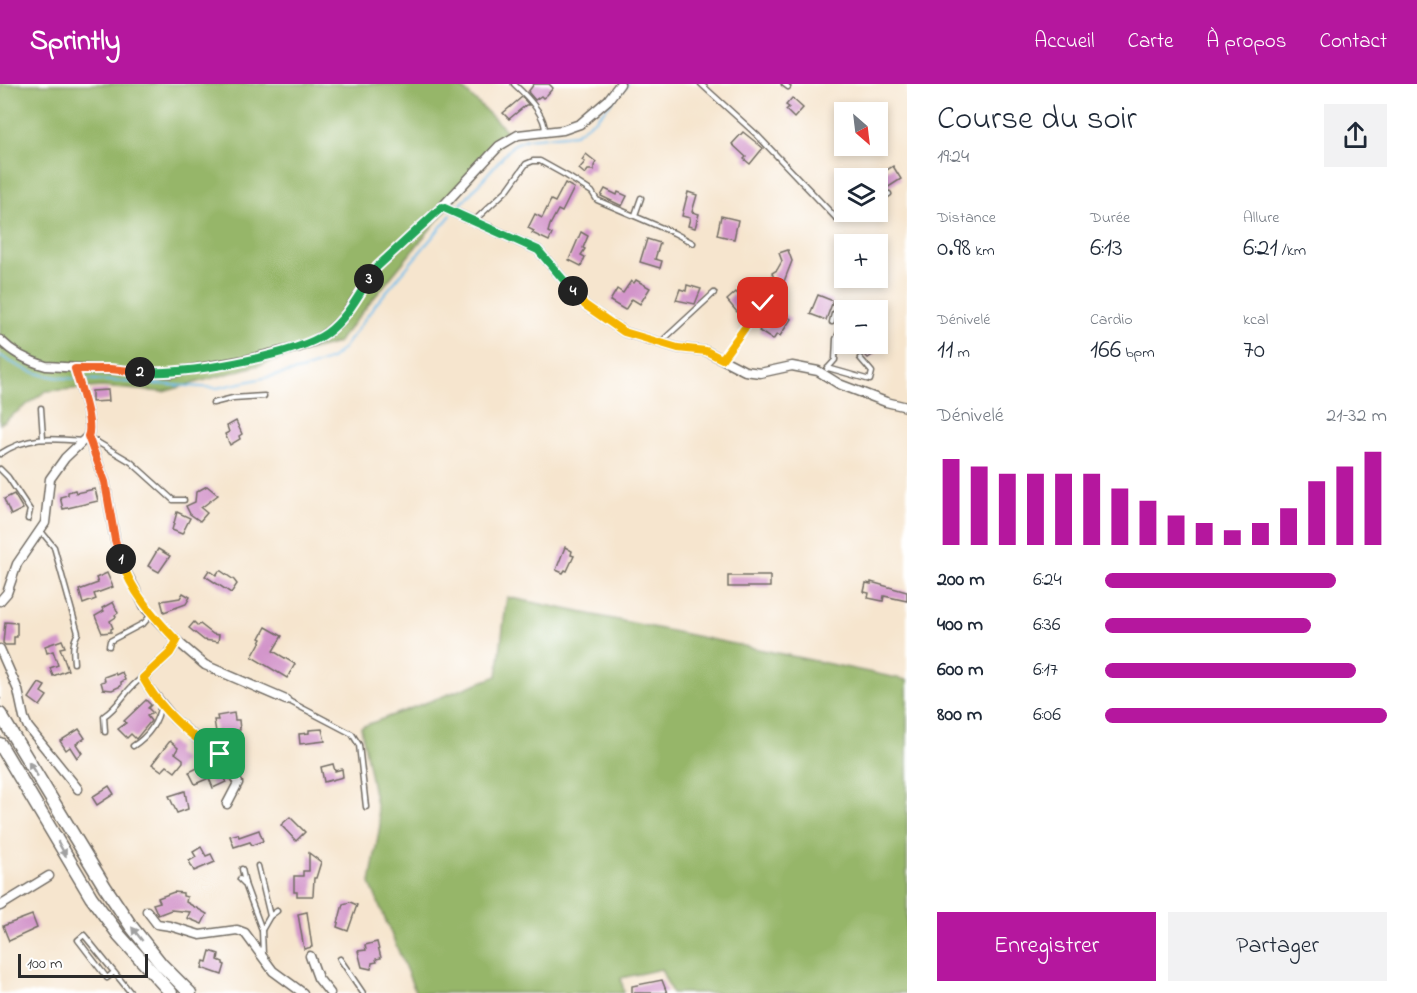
<!DOCTYPE html>
<html lang="fr">
<head>
<meta charset="utf-8">
<style>
	body { margin:0; font-family:"Indie Flower",sans-serif; background:#f2f2f3; color:#1f2937; height:100vh; display:flex; flex-direction:column; font-size:22px; white-space:nowrap }
	* { box-sizing:border-box; margin:0 }
	p { font-size:20px; color:#747a83 }
	.icon { flex:none; width:33px; height:33px; fill:none; stroke:currentColor; stroke-width:2; stroke-linecap:round; stroke-linejoin:round }
	.map { position:relative; flex:1; overflow:hidden }
	.sheet { display:flex; flex-direction:column; background:#fff; width:510px }
	.sheet>* { flex:none }
	.needle { width:39px; rotate:152deg }
	.buttons { position:absolute; left:834px; top:18px; display:grid; gap:12px }
	.buttons a { display:grid; place-items:center; width:54px; height:54px; border-radius:0px; background:#fff; box-shadow:0 3px 9px #0003; font-size:30px }
	.scale { position:absolute; left:18px; bottom:15px; width:130px; box-sizing:border-box; padding-left:6px; border:3px solid #2b2b2b; border-top:0; font-size:16px; line-height:21px; white-space:nowrap; color:#2b2b2b; -webkit-text-stroke:4px #fff; paint-order:stroke }
	.pin { position:absolute; display:grid; place-items:center; width:51px; height:51px; color:#fff; margin:-26px; border-radius:12px; box-shadow:0 3px 9px #0006 }
	.km { position:absolute; width:30px; height:30px; margin:-15px; border-radius:50%; background:#222; color:#fff; font-size:16px; line-height:30px; text-align:center }
	.round { display:grid; place-items:center; flex:none; width:63px; height:63px; border-radius:0px; background:#f2f2f3 }
	.summary { display:flex; align-items:center; justify-content:space-between; height:102px; padding:0 30px }
	h1 { font-size:33px; font-weight:600; line-height:45px }
	.stats { display:grid; grid-template-columns:repeat(3,1fr); gap:9px; height:102px; padding:6px 30px }
	.stats div { display:grid; align-content:center }
	.stats b { font-size:26px; font-weight:600 }
	.stats small { font-size:16px; font-weight:400 }
	.stats p { font-size:16px }
	.chart { height:168px; padding:12px 30px }
	.chart p { display:flex; justify-content:space-between }
	.chart svg { width:100%; height:108px; margin-top:6px; stroke:#b5179e; stroke-width:6 }
	.primary-button { display:flex; gap:12px; margin-top:auto; padding:12px 30px }
	.primary-button a { flex:1; height:69px; border-radius:0px; background:#b5179e; color:#fff; font-size:24px; font-weight:600; line-height:69px; text-align:center }
	.primary-button a+a { background:#f2f2f3; color:#1f2937 }
	ul { padding:0 30px; list-style:none; font-size:20px }
	li { display:grid; grid-template-columns:96px 72px 1fr; align-items:center; height:45px }
	li i { height:15px; border-radius:8px; background:#b5179e }
	header { display:flex; align-items:center; gap:36px; box-sizing:border-box; height:84px; padding:0 30px; background:#b5179e; color:#fff }
	header strong { font-size:28px }
	nav { display:flex; gap:33px; margin-inline-start:auto; font-size:21px }
	main { display:flex; flex:1; min-height:0 }
	.map>svg:first-child { display:block }
	.forest { fill:#96b669; stroke:#60704a; stroke-width:1.5 }
	.lines { fill:none; stroke-linecap:round; stroke-linejoin:round }
	.stream { stroke:#73beec; stroke-width:2 }
	.building { fill:#d395ca }
	.service-casing { stroke:#726c64; stroke-width:7 }
	.minor-casing { stroke:#726c64; stroke-width:11 }
	.primary-casing { stroke:#726c64; stroke-width:15 }
	.path { stroke:#726c64; stroke-width:1.5; stroke-dasharray:1.5 4.5; stroke-linecap:butt }
	.service { stroke:#fff; stroke-width:4 }
	.minor { stroke:#fff; stroke-width:8 }
	.primary { stroke:#fff; stroke-width:12 }
	.oneway { fill:#a0a0a0 }
	.split-1-casing { stroke:#fff; stroke-width:12 }
	.split-2-casing { stroke:#fff; stroke-width:12 }
	.split-3-casing { stroke:#fff; stroke-width:12 }
	.split-4-casing { stroke:#fff; stroke-width:12 }
	.split-5-casing { stroke:#fff; stroke-width:12 }
	.split-1 { stroke:#f5b400; stroke-width:8 }
	.split-2 { stroke:#f0652b; stroke-width:8 }
	.split-3 { stroke:#22a559; stroke-width:8 }
	.split-4 { stroke:#22a559; stroke-width:8 }
	.split-5 { stroke:#f5b400; stroke-width:8 }
</style>
</head>
<body>
<header>
<strong>Sprintly</strong>
<nav><a>Accueil</a><a>Carte</a><a>À propos</a><a>Contact</a></nav>
</header>
<main>
<div class="map">
<svg width="907" height="909" viewBox="0 0 907 909">
	<rect width="100%" height="100%" fill="#fff"/>
	<filter id="ink" filterUnits="userSpaceOnUse"><feTurbulence type="fractalNoise" baseFrequency=".0167" numOctaves="2"/><feDisplacementMap in="SourceGraphic" scale="12" xChannelSelector="R" yChannelSelector="G"/><feConvolveMatrix kernelMatrix="1 2 1 2 8 2 1 2 1" color-interpolation-filters="sRGB"/></filter>
	<filter id="wash" filterUnits="userSpaceOnUse"><feTurbulence type="fractalNoise" baseFrequency=".008" numOctaves="4" result="noise"/><feDisplacementMap in="SourceGraphic" scale="24" xChannelSelector="R" yChannelSelector="G"/><feGaussianBlur stdDeviation="1.35" result="paint"/><feColorMatrix in="noise" values="0 0 0 0 0 0 0 0 0 0 0 0 0 0 0 0 0 1.4 0 .05"/><feComposite in="paint" operator="in"/></filter>
	<g filter="url(#wash)">
		<rect width="100%" height="100%" fill="#f6e5ce"/>
		<g class="forest">
			<polygon points="0,0 458,0 509,49 337,259 163,308 102,303 46,307 0,340"/>
			<polygon points="507,513 907,596 907,909 672,909 661,885 621,894 624,909 416,909 370,799 380,741 361,643 497,592"/>
		</g>
		<g class="lines">
			<g class="stream">
				<polyline points="455,127 513,61 527,55 575,50 597,34 628,0"/>
				<path d="M0,271C25,289 46,293 76,295"/>
				<polyline points="81,295 217,304 301,286 331,275 342,266 376,220 451,131"/>
			</g>
		</g>
		<g id="blocks">
			<g class="building">
				<polygon points="534,0 549,0 553,4 547,11 543,14 541,12 535,16 528,8"/>
				<polygon points="522,13 529,21 526,21 509,35 503,29"/>
				<polygon points="792,14 803,24 794,34 786,26 789,23 786,21"/>
				<polygon points="743,48 763,64 750,80 744,75 746,73 732,60"/>
				<polygon points="586,70 596,78 594,82 594,86 588,86 585,90 579,85 585,78 582,76"/>
				<polygon points="893,82 901,95 887,104 879,91"/>
				<polygon points="565,99 574,104 562,128 558,126 550,141 548,148 552,150 549,157 532,149 534,147 528,144 535,130 542,134 551,116 555,118"/>
				<polygon points="605,105 617,111 618,108 627,112 622,122 601,112"/>
				<polygon points="688,108 697,111 692,128 699,130 695,144 688,142 690,134 682,132"/>
				<polygon points="721,132 738,136 734,155 717,151"/>
				<polygon points="581,148 588,152 583,164 585,165 581,171 585,173 581,182 569,176"/>
				<polygon points="647,155 660,159 655,175 662,177 660,184 640,178"/>
				<polygon points="788,166 792,177 783,200 775,196 772,189 777,186 782,177 779,169"/>
				<polygon points="636,196 650,204 640,220 632,215 625,226 610,217 617,205 623,209 631,197 634,199"/>
				<polygon points="687,201 701,205 695,220 676,216 680,205 686,207"/>
				<polygon points="736,208 746,220 737,228 727,216"/>
				<polygon points="818,211 833,217 826,236 810,230"/>
				<polygon points="781,228 791,235 780,252 777,250 773,256 759,247 763,241 767,244 771,237 774,240"/>
				<polygon points="878,256 883,264 868,274 863,269 847,267 848,260 862,261 868,260 869,261 878,260"/>
				<polygon points="108,306 109,317 92,318 92,307"/>
				<polygon points="236,337 242,350 239,352 240,355 230,361 225,350 229,348 227,342"/>
				<polygon points="207,402 218,411 201,424 207,429 200,437 190,430 186,422 195,418 196,408"/>
				<polygon points="95,405 98,417 63,425 60,413 68,411 68,408 75,406 76,409"/>
				<polygon points="14,410 23,425 11,431 4,415"/>
				<polygon points="177,428 190,434 182,450 172,446"/>
				<polygon points="565,463 572,467 571,471 574,472 567,487 565,486 563,489 556,486"/>
				<polygon points="158,465 170,472 159,488 148,482"/>
				<polygon points="209,486 216,491 219,487 221,487 234,496 237,500 231,509 205,492"/>
				<polygon points="107,489 113,503 94,510 96,515 83,520 79,506 98,499 96,494"/>
				<rect x="728" y="492" width="42" height="11"/>
				<polygon points="871,498 907,508 907,517 884,512 883,517 868,514 869,509 864,508 866,499 871,500"/>
				<polygon points="183,509 190,513 186,520 164,528 161,517 180,514"/>
				<polygon points="113,518 118,529 115,531 116,533 110,537 113,544 111,545 111,548 102,549 95,532 104,527 102,524"/>
				<polygon points="5,538 17,539 17,553 14,553 14,561 5,561 3,559"/>
				<polygon points="194,538 198,542 200,540 213,550 219,551 218,558 204,556 189,544"/>
				<polygon points="266,543 282,552 273,567 295,580 287,594 252,573 262,555 260,554"/>
				<polygon points="62,556 65,563 60,564 68,586 53,592 50,584 58,581 53,567 47,569 45,562"/>
				<polygon points="122,588 125,596 121,598 121,602 112,606 103,605 101,598 105,597 104,593 115,589 116,591"/>
				<polygon points="39,599 45,602 41,608 47,612 40,622 29,614"/>
				<polygon points="146,616 151,621 148,624 153,629 147,632 151,637 136,655 131,650 127,654 118,645 126,639 124,637"/>
				<polygon points="234,629 235,636 239,636 240,646 216,648 214,636 218,636 217,632"/>
				<polygon points="79,645 85,654 76,660 82,669 77,674 70,663 66,666 60,657"/>
				<polygon points="322,645 325,657 300,660 299,650 309,649 309,646"/>
				<polygon points="170,657 178,664 175,669 183,675 183,678 175,688 167,682 162,687 152,680"/>
				<polygon points="205,669 215,675 226,698 213,704 209,694 195,700 189,688 204,681 200,672"/>
				<polygon points="333,680 335,687 342,685 343,693 324,698 321,683"/>
				<polygon points="109,702 114,710 97,721 92,713"/>
				<polygon points="185,707 188,725 177,729 169,712"/>
				<polygon points="290,733 305,748 296,757 281,741"/>
				<polygon points="259,746 263,757 252,761 250,758 234,763 230,752 238,750 239,753"/>
				<polygon points="201,763 206,772 211,770 215,778 194,787 189,777 196,773 193,768"/>
				<polygon points="309,769 321,778 316,794 314,794 313,812 297,812 297,808 294,808 294,792 303,792 303,787 309,787"/>
				<polygon points="174,808 183,809 183,812 187,813 186,818 207,830 202,840 187,834 190,828 171,826 158,831 153,820 160,818 158,814"/>
				<polygon points="350,818 357,821 348,847 337,843 343,820"/>
				<polygon points="307,828 312,863 304,865 298,830"/>
				<polygon points="32,831 37,844 9,857 3,842"/>
				<polygon points="377,858 381,874 376,875 377,878 372,879 371,885 362,883 358,867 366,866 365,861"/>
				<polygon points="210,867 219,870 218,876 223,878 223,880 225,881 222,891 202,884 204,877 207,878"/>
				<polygon points="662,896 667,909 632,909 632,902"/>
			</g>
		</g>
	</g>
	<g filter="url(#ink)">
		<use href="#blocks" fill-opacity="0" stroke="#726c64" stroke-width="1.5"/>
		<g class="lines">
			<g class="service-casing">
				<g id="service">
					<path d="M514,0C526,11 545,31 545,47"/>
					<polyline points="701,0 757,51 836,134 844,135 857,128"/>
					<polyline points="784,0 788,3"/>
					<polyline points="878,116 889,110"/>
					<polyline points="635,131 641,114"/>
					<polyline points="475,136 508,105 526,80 533,77 540,77 567,92 592,108 597,116 674,149 693,159"/>
					<polyline points="832,238 834,230 840,226 844,227"/>
					<polyline points="661,258 714,209"/>
					<polyline points="723,275 763,219"/>
					<polyline points="828,284 870,296 872,288 860,274"/>
					<polyline points="827,285 835,276 836,255 844,238"/>
					<polyline points="213,319 233,314 264,312"/>
					<polyline points="41,324 43,354"/>
					<polyline points="92,355 131,378 173,416 184,416"/>
					<path d="M0,370C27,352 51,354 82,357"/>
					<polyline points="0,385 8,393 30,426 28,435"/>
					<path d="M40,446L54,463L78,549C72,559 73,567 74,579"/>
					<polyline points="109,562 110,557 144,539 151,531"/>
					<polyline points="287,616 352,650 359,661 366,723"/>
					<path d="M105,648L104,632C120,622 126,604 142,594"/>
					<path d="M133,662C149,652 158,638 161,620"/>
					<polyline points="258,782 270,832"/>
					<polyline points="242,785 245,799"/>
					<polyline points="240,795 245,800 262,846 263,871"/>
					<polyline points="262,846 270,832 277,827"/>
					<polyline points="340,875 363,909"/>
					<polyline points="113,889 107,894 78,856 84,851 131,909"/>
				</g>
			</g>
			<g class="minor-casing">
				<g id="minor">
					<polyline points="442,123 538,166 585,221 624,248 678,264 706,267 745,287 760,289 792,282 818,287 839,300 886,318 907,323"/>
					<path d="M0,256C14,270 28,277 46,282L170,289L245,276L299,263L314,257L328,248L342,235L377,183L442,123L499,62L518,51L563,46L580,40L608,16L620,0"/>
					<path d="M75,285C79,299 94,340 88,352L105,398L115,456L123,482L146,525L177,557L205,581L286,616"/>
					<polyline points="0,517 7,509 17,480 45,439 50,395 65,374 88,352"/>
					<polyline points="177,557 170,569 143,594 149,604 174,635 202,659 220,671 238,699 227,720"/>
					<polyline points="0,565 18,606 24,634 28,643 78,705"/>
					<polyline points="0,822 49,792"/>
					<polyline points="147,827 157,840 170,842 200,851 237,846 245,849 273,887 303,909"/>
					<polyline points="310,872 318,894 330,909"/>
				</g>
			</g>
			<g class="primary-casing">
				<g id="primary">
					<polyline points="0,630 105,803 131,842 161,880 190,909"/>
					<polyline points="0,660 91,813 119,851 171,909"/>
				</g>
			</g>
			<polyline class="path" points="0,614 3,619"/>
			<use href="#service" class="service"/>
			<use href="#minor" class="minor"/>
			<use href="#primary" class="primary"/>
		</g>
		<defs><path id="oneway-solid" d="M-6-.8H1V-3.2L6.5 0L1 3.2V.8H-6Z" transform="scale(1.5)"/></defs>
		<g class="oneway">
			<use href="#oneway-solid" transform="translate(33 685) rotate(-123)"/>
			<use href="#oneway-solid" transform="translate(62 765) rotate(61)"/>
			<use href="#oneway-solid" transform="translate(137 850) rotate(-128)"/>
		</g>
	</g>
	<g class="lines" filter="url(#ink)">
		<g class="split-1-casing">
			<path id="split-1" d="M121,475C131,508 154,533 177,557L170,569L143,594C157,619 177,640 200,657C206,662 213,665 220,670"/>
		</g>
		<g class="split-2-casing">
			<path id="split-2" d="M121,475L115,456L105,398L88,352C94,340 79,299 75,285H110L140,288"/>
		</g>
		<g class="split-3-casing">
			<path id="split-3" d="M140,288C179,292 295,272 327,249C345,236 357,214 369,195"/>
		</g>
		<g class="split-4-casing">
			<polyline id="split-4" points="369,195 377,183 442,123 538,166 573,207"/>
		</g>
		<g class="split-5-casing">
			<polyline id="split-5" points="573,207 585,221 624,248 678,264 706,267 722,275 763,219"/>
		</g>
		<use href="#split-1" class="split-1"/>
		<use href="#split-2" class="split-2"/>
		<use href="#split-3" class="split-3"/>
		<use href="#split-4" class="split-4"/>
		<use href="#split-5" class="split-5"/>
	</g>
</svg>
<div class="buttons">
<a><svg class="needle" viewBox="-14 -14 28 28"><path d="M0-13l5 13h-10z" fill="#e53935"/><path d="M0 13l5-13h-10z" fill="#747a83"/></svg></a>
<a><svg class="icon" aria-label="layers" viewBox="0 0 24 24"><path d="M12 4l9 5-9 5-9-5zM3 14l9 5 9-5"/></svg></a>
<a>+</a>
<a>−</a>
</div>
<div class="scale">100 m</div>
<div class="pin" style="left:220px;top:670px;background:#1e9e55"><svg class="icon" aria-label="arrive" viewBox="0 0 24 24"><path d="M6 21V4h12l-3 4 3 4H6"/></svg></div>
<div class="pin" style="left:763px;top:219px;background:#d93025"><svg class="icon" aria-label="check" viewBox="0 0 24 24"><path d="M5 12l5 5 9-10"/></svg></div>
<b class="km" style="left:121px;top:475px">1</b>
<b class="km" style="left:140px;top:288px">2</b>
<b class="km" style="left:369px;top:195px">3</b>
<b class="km" style="left:573px;top:207px">4</b>
</div>
<section class="sheet">
<div class="summary"><div><h1>Course du soir</h1><p>19:24</p></div><a class="round"><svg class="icon" aria-label="share" viewBox="0 0 24 24"><path d="M12 15V3M7 8l5-5 5 5M5 13v7h14v-7"/></svg></a></div>
<div class="stats">
<div><p>Distance</p><b>0.98<small> km</small></b></div>
<div><p>Durée</p><b>6:13</b></div>
<div><p>Allure</p><b>6:21<small> /km</small></b></div>
</div>
<div class="stats">
<div><p>Dénivelé</p><b>11<small> m</small></b></div>
<div><p>Cardio</p><b>166<small> bpm</small></b></div>
<div><p>kcal</p><b>70</b></div>
</div>
<div class="chart"><p><span>Dénivelé</span>21–32 m</p>
<svg viewBox="0 0 160 44" preserveAspectRatio="none"><path d="M5 44V9M15 44V12M25 44V15M35 44V15M45 44V15M55 44V15M65 44V21M75 44V26M85 44V32M95 44V35M105 44V38M115 44V35M125 44V29M135 44V18M145 44V12M155 44V6"/></svg>
</div>
<ul>
<li><b>200 m</b>6:24<i style="width:82%"></i></li>
<li><b>400 m</b>6:36<i style="width:73%"></i></li>
<li><b>600 m</b>6:17<i style="width:89%"></i></li>
<li><b>800 m</b>6:06<i style="width:100%"></i></li>
</ul>
<div class="primary-button"><a>Enregistrer</a><a>Partager</a></div>
</section>
</main>
</body>
</html>
